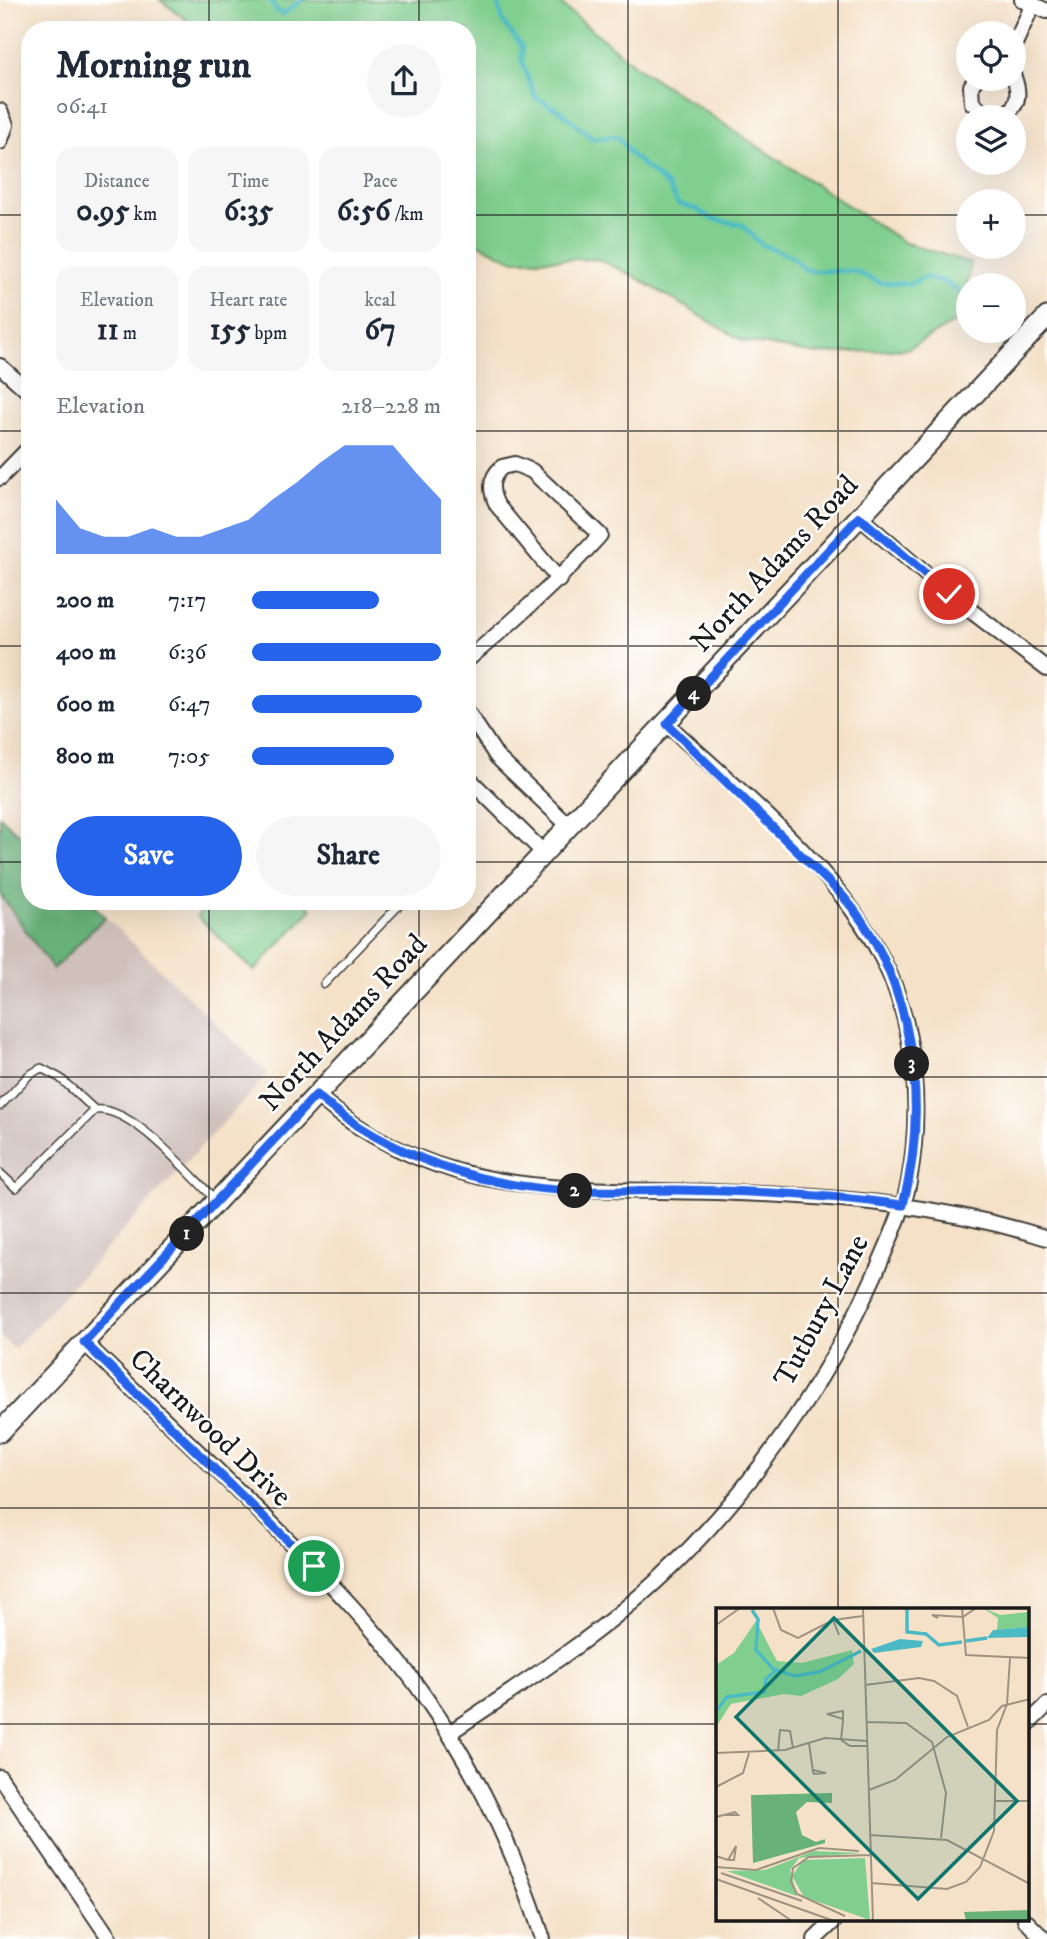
<!DOCTYPE html>
<html lang="en">
<head>
<meta charset="utf-8">
<style>
	body { margin:0; font-family:"IM FELL DW Pica",serif; background:#f6f6f7; color:#1f2937; height:100vh; display:flex; flex-direction:column; font-size:26px; white-space:nowrap }
	* { box-sizing:border-box; margin:0 }
	p { font-size:23px; color:#747a83 }
	.icon { flex:none; width:38px; height:38px; fill:none; stroke:currentColor; stroke-width:2; stroke-linecap:round; stroke-linejoin:round }
	.map { position:relative; flex:1; overflow:hidden }
	.details { position:absolute; left:21px; top:21px; width:455px; height:889px; display:flex; flex-direction:column; background:#fff; border-radius:28px; box-shadow:0 7px 28px #0002 }
	.details>* { flex:none }
	.tools { position:absolute; left:956px; top:21px; display:grid; gap:14px }
	.tools a { display:grid; place-items:center; width:70px; height:70px; border-radius:50%; background:#fff; box-shadow:0 7px 28px #0002; font-size:35px }
	.pin { position:absolute; display:grid; place-items:center; width:60px; height:60px; color:#fff; margin:-30px; border:4px solid #fff; border-radius:50%; box-shadow:0 2px 7px #0007 }
	.km { position:absolute; width:35px; height:35px; margin:-18px; border-radius:50%; background:#222; color:#fff; font-size:19px; line-height:35px; text-align:center }
	.round { display:grid; place-items:center; flex:none; width:74px; height:74px; border-radius:37px; background:#f6f6f7 }
	.head { display:flex; align-items:center; justify-content:space-between; height:119px; padding:0 35px }
	h1 { font-size:38px; font-weight:700; line-height:52px }
	.metrics { display:grid; grid-template-columns:repeat(3,1fr); gap:10px; height:119px; padding:7px 35px }
	.metrics div { display:grid; align-content:center; border-radius:18px; background:#f6f6f7; text-align:center }
	.metrics b { font-size:30px; font-weight:700 }
	.metrics small { font-size:19px; font-weight:400 }
	.metrics p { font-size:19px }
	.chart { height:196px; padding:14px 35px }
	.chart p { display:flex; justify-content:space-between }
	.chart svg { width:100%; height:126px; margin-top:7px; fill:#2563eb; opacity:.7 }
	.primary-button { display:flex; gap:14px; margin-top:auto; padding:14px 35px }
	.primary-button a { flex:1; height:80px; border-radius:42px; background:#2563eb; color:#fff; font-size:28px; font-weight:700; line-height:80px; text-align:center }
	.primary-button a+a { background:#f6f6f7; color:#1f2937 }
	ul { padding:0 35px; list-style:none; font-size:23px }
	li { display:grid; grid-template-columns:112px 84px 1fr; align-items:center; height:52px }
	li i { height:18px; border-radius:9px; background:#2563eb }
	.map>svg:first-child { display:block }
	.industrial { fill:#cfc0ba }
	.green { fill:#81cf8e; stroke:#4e7655; stroke-width:2 }
	.forest { fill:#68b279; stroke:#42674a; stroke-width:2 }
	.lines { fill:none; stroke-linecap:round; stroke-linejoin:round }
	.stream { stroke:#4cbac5; stroke-width:4.5 }
	.lane-casing { stroke:#3c3a36; stroke-width:10 }
	.street-casing { stroke:#3c3a36; stroke-width:18 }
	.secondary-casing { stroke:#3c3a36; stroke-width:23 }
	.lane { stroke:#fff; stroke-width:7 }
	.street { stroke:#fff; stroke-width:14 }
	.secondary { stroke:#fff; stroke-width:19 }
	.route-casing { stroke:#fff; stroke-width:14 }
	.route { stroke:#2563eb; stroke-width:9 }
	.grid { fill:none; stroke:#1c1c1c; stroke-width:2; stroke-opacity:0.55 }
	.labels { text-anchor:middle; dominant-baseline:central; stroke-width:5; stroke-linejoin:round; paint-order:stroke }
	.street-label { font-size:30px; fill:#1c1c1c; stroke:#fff }
	.inset-river { fill:none; stroke:#4cbac5; stroke-width:3.5 }
	.inset-road { fill:none; stroke:#9e9283; stroke-width:2 }
	.view { fill:#0f766e; fill-opacity:0.15; stroke:#0f766e; stroke-width:3.5 }
	.inset-edge { fill:none; stroke:#1c1c1c; stroke-width:3.5 }
</style>
</head>
<body>
<div class="map">
<svg width="1047" height="1939" viewBox="0 0 1047 1939">
	<rect width="100%" height="100%" fill="#fff"/>
	<filter id="ink" filterUnits="userSpaceOnUse"><feTurbulence type="fractalNoise" baseFrequency=".0143" numOctaves="2"/><feDisplacementMap in="SourceGraphic" scale="14" xChannelSelector="R" yChannelSelector="G"/><feConvolveMatrix kernelMatrix="1 2 1 2 8 2 1 2 1" color-interpolation-filters="sRGB"/></filter>
	<filter id="wash" filterUnits="userSpaceOnUse"><feTurbulence type="fractalNoise" baseFrequency=".00686" numOctaves="4" result="noise"/><feDisplacementMap in="SourceGraphic" scale="28" xChannelSelector="R" yChannelSelector="G"/><feGaussianBlur stdDeviation="1.57" result="paint"/><feColorMatrix in="noise" values="0 0 0 0 0 0 0 0 0 0 0 0 0 0 0 0 0 1.4 0 .05"/><feComposite in="paint" operator="in"/></filter>
	<g filter="url(#wash)">
		<rect width="100%" height="100%" fill="#f4e1c7"/>
		<polygon class="industrial" points="0,816 30,901 89,901 268,1074 14,1349 0,1336"/>
		<g class="green">
			<polygon points="160,0 556,0 637,67 905,243 971,263 962,318 907,349 816,354 743,341 632,275 597,259 512,260 467,238 467,30 200,30"/>
			<polygon points="211,901 304,901 312,909 254,971 197,916"/>
		</g>
		<polygon class="forest" points="0,816 30,845 30,901 89,901 105,917 53,969 0,894"/>
		<g class="lines">
			<g class="stream">
				<polyline points="270,0 276,10 283,14 302,0"/>
				<polyline points="497,0 503,22 522,47 522,62 535,97 562,112 592,138 618,136 632,156 668,186 678,204 696,209 712,219 742,225 762,245 789,255 807,271 854,271 880,283 910,284 925,277 944,282 968,297"/>
				<polyline points="1013,305 1016,314"/>
			</g>
		</g>
	</g>
	<g filter="url(#ink)">
		<g class="lines">
			<g class="lane-casing">
				<g id="lane">
					<polyline points="324,984 403,901"/>
					<polyline points="0,1106 29,1075 41,1068 60,1078 95,1110"/>
					<path d="M0,1173L16,1188L95,1110C134,1106 189,1175 217,1201"/>
				</g>
			</g>
			<g class="street-casing">
				<g id="street">
					<polyline points="1022,0 1047,11"/>
					<polyline points="1013,48 1033,4"/>
					<polyline points="976,79 971,86 972,103 990,117"/>
					<polyline points="0,111 6,125 0,142"/>
					<path d="M1000,117C1019,108 1021,94 1013,75"/>
					<polyline points="0,366 30,393"/>
					<polyline points="0,478 30,447"/>
					<polyline points="859,517 949,594 1047,669"/>
					<path d="M467,660C515,620 559,581 600,535L532,471L515,464L502,467C489,478 490,491 497,505L559,580"/>
					<polyline points="467,711 497,757 570,827"/>
					<polyline points="467,777 545,854"/>
					<path d="M316,1095C446,1207 582,1186 739,1193C844,1197 946,1206 1047,1238"/>
					<path d="M84,1342C145,1401 206,1459 267,1519C323,1575 379,1631 425,1697C476,1770 516,1854 543,1939"/>
					<polyline points="1028,1724 1047,1705"/>
					<path d="M449,1733C521,1685 598,1636 662,1576C751,1492 825,1385 876,1272C888,1243 903,1213 909,1181C922,1110 916,1025 883,960C839,870 740,792 667,724"/>
					<polyline points="0,1777 110,1939"/>
					<polyline points="1025,1920 1044,1939"/>
					<polyline points="815,1939 835,1920"/>
				</g>
			</g>
			<g class="secondary-casing">
				<polyline id="secondary" points="0,1432 1047,317"/>
			</g>
			<use href="#lane" class="lane"/>
			<use href="#street" class="street"/>
			<use href="#secondary" class="secondary"/>
		</g>
	</g>
	<g class="lines" filter="url(#ink)">
		<g class="route-casing">
			<path id="route" d="M314,1566L84,1342L316,1095C389,1157 485,1189 580,1191C612,1192 644,1190 675,1190C751,1191 828,1195 903,1205C930,1102 913,975 841,894L667,724L859,517L949,594"/>
		</g>
		<use href="#route" class="route"/>
	</g>
	<path class="grid" d="M209,0V30M419,0V30M628,0V1939M838,0V1610M0,215H30M467,215H968M1013,215H1047M0,431H30M467,431H1047M0,646H30M467,646H1047M0,862H30M467,862H1047M209,901V1939M419,901V1939M0,1077H1047M0,1293H1047M0,1508H1047M0,1724H718M1028,1724H1047M838,1920V1939"/>
	<g class="labels">
		<g class="street-label">
			<text transform="translate(775 564) rotate(-47)">North Adams Road</text>
			<text transform="translate(344 1023) rotate(-47)">North Adams Road</text>
			<text transform="translate(822 1311) rotate(-62)">Tutbury Lane</text>
			<text transform="translate(210 1428) rotate(44)">Charnwood Drive</text>
		</g>
	</g>
	<g transform="translate(716 1608)">
		<rect width="313" height="313" fill="#f4e1c7"/>
		<path d="M267,0L284,7L313,4V19L281,22L282,10ZM40,13L61,53L86,55L136,42L138,56L122,71L85,88L68,86L15,96L0,119V57L18,45ZM98,243L146,245L83,250L74,262L81,288L11,263L49,262ZM149,250L154,312L88,289L76,268L87,252Z" fill="#81cf8e"/>
		<path d="M116,185V195L91,194L80,204L86,227L100,234L109,231V235L37,255L35,187ZM313,302V313H250L248,304Z" fill="#68b279"/>
		<path d="M313,19V29L271,30L277,22ZM184,31L207,33L205,39L158,45L155,41Z" fill="#4cbac5"/>
		<path class="inset-river" d="M191,0V24L210,26L223,37L246,34M36,2L42,11L40,42L57,61L79,68L103,64L145,43M250,33L271,30M0,103L11,89L48,84L50,71L61,62"/>
		<path class="inset-road" d="M57,0L65,22L82,30L117,12L147,8M147,0L157,313M246,0L250,47L314,50M222,10L216,7L247,9L260,0M117,12L123,27L120,19M0,17L24,0M149,77L203,70L218,73L241,88L252,119M151,114L190,115L216,134L230,185L225,230M125,132L127,113V103L111,106L127,111M125,132L134,138H151M93,135L97,164L98,166L110,165L97,162M62,143L64,122L74,123L77,140M0,145L69,142L109,130L151,133M0,179L27,165L33,145M153,182L179,172L231,129L273,112L286,98L314,91M279,193H314M0,209L19,204L22,207H10M154,227L231,232L314,276M0,248L12,252H18L20,238L12,252M0,259L40,262L103,240L143,243M5,265L86,293M0,271L118,313M155,275L231,281L250,274L264,259L278,223L281,122L291,96L294,50M42,290L76,313M129,308L81,286L75,274L77,260L93,249L155,247"/>
		<path class="view" d="M118,10L301,193L202,291L20,109Z"/>
		<rect width="313" height="313" class="inset-edge"/>
	</g>
</svg>
<div class="tools">
<a><svg class="icon" aria-label="locate" viewBox="0 0 24 24"><circle cx="12" cy="12" r="6"/><path d="M12 2v4M12 18v4M2 12h4M18 12h4"/></svg></a>
<a><svg class="icon" aria-label="layers" viewBox="0 0 24 24"><path d="M12 4l9 5-9 5-9-5zM3 14l9 5 9-5"/></svg></a>
<a>+</a>
<a>−</a>
</div>
<div class="pin" style="left:314px;top:1566px;background:#1e9e55"><svg class="icon" aria-label="arrive" viewBox="0 0 24 24"><path d="M6 21V4h12l-3 4 3 4H6"/></svg></div>
<div class="pin" style="left:949px;top:594px;background:#d93025"><svg class="icon" aria-label="check" viewBox="0 0 24 24"><path d="M5 12l5 5 9-10"/></svg></div>
<b class="km" style="left:187px;top:1234px">1</b>
<b class="km" style="left:575px;top:1191px">2</b>
<b class="km" style="left:912px;top:1064px">3</b>
<b class="km" style="left:694px;top:694px">4</b>
<section class="details">
<div class="head"><div><h1>Morning run</h1><p>06:41</p></div><a class="round"><svg class="icon" aria-label="share" viewBox="0 0 24 24"><path d="M12 15V3M7 8l5-5 5 5M5 13v7h14v-7"/></svg></a></div>
<div class="metrics">
<div><p>Distance</p><b>0.95<small> km</small></b></div>
<div><p>Time</p><b>6:35</b></div>
<div><p>Pace</p><b>6:56<small> /km</small></b></div>
</div>
<div class="metrics">
<div><p>Elevation</p><b>11<small> m</small></b></div>
<div><p>Heart rate</p><b>155<small> bpm</small></b></div>
<div><p>kcal</p><b>67</b></div>
</div>
<div class="chart"><p><span>Elevation</span>218–228 m</p>
<svg viewBox="0 0 160 44" preserveAspectRatio="none"><path d="M0 44V25L10 35L20 38L30 38L40 35L50 38L60 38L70 35L80 32L90 25L100 19L110 12L120 6L130 6L140 6L150 16L160 25V44z"/></svg>
</div>
<ul>
<li><b>200 m</b>7:17<i style="width:67%"></i></li>
<li><b>400 m</b>6:36<i style="width:100%"></i></li>
<li><b>600 m</b>6:47<i style="width:90%"></i></li>
<li><b>800 m</b>7:05<i style="width:75%"></i></li>
</ul>
<div class="primary-button"><a>Save</a><a>Share</a></div>
</section>
</div>
</body>
</html>
